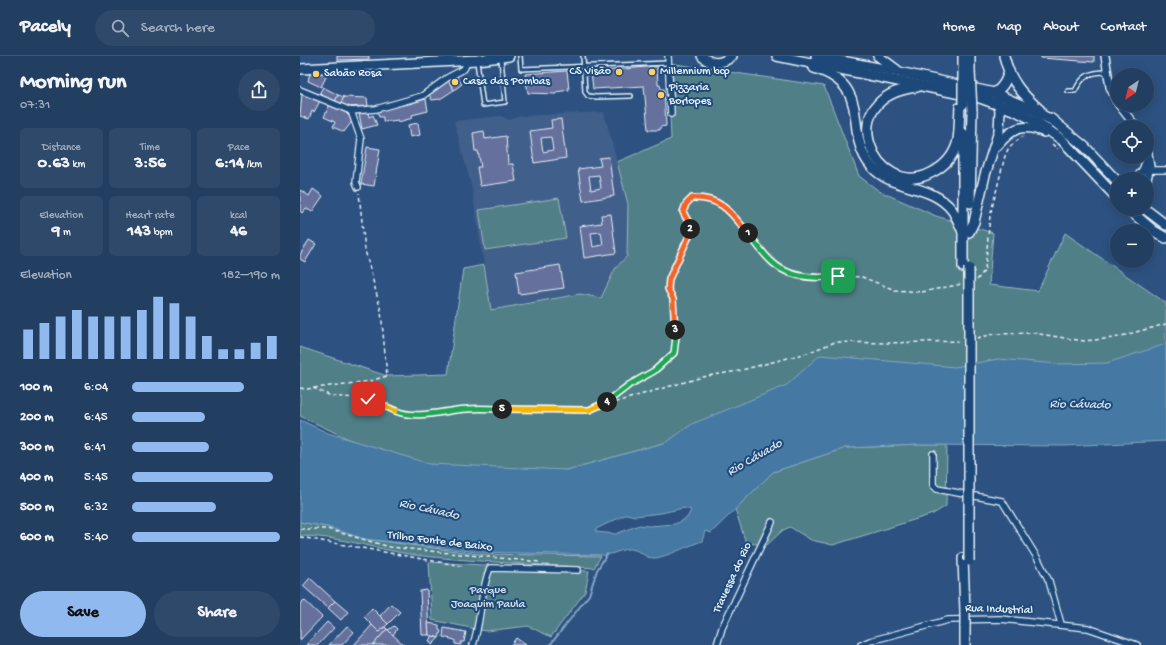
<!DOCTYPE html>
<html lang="en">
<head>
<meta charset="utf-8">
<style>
	body { margin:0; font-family:"Gochi Hand",sans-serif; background:#2e496a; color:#f1f3f6; height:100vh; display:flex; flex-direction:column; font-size:15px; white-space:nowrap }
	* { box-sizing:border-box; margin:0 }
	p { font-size:13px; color:#a2aebd }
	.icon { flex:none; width:22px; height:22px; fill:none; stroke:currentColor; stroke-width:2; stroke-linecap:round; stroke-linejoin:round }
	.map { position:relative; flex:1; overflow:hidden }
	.side { display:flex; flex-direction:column; background:#223e61; width:300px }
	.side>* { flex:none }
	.needle { width:26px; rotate:215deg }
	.buttons { position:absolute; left:810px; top:12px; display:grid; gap:8px }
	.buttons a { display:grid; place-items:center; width:44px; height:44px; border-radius:50%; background:#223e61; box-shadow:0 2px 10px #0003,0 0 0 1px #3f5776; font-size:20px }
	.pin { position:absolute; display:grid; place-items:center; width:34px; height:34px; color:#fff; margin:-17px; border-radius:8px; box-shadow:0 2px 6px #0006 }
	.km { position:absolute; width:20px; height:20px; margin:-10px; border-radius:50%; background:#222; color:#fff; font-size:11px; line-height:20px; text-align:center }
	.round { display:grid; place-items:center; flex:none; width:42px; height:42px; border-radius:21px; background:#2e496a }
	.summary { display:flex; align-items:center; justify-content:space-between; height:68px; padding:0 20px }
	h1 { font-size:22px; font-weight:800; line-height:30px }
	.metrics { display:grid; grid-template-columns:repeat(3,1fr); gap:6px; height:68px; padding:4px 20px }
	.metrics div { display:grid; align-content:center; border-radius:6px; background:#2e496a; text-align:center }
	.metrics b { font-size:17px; font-weight:800 }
	.metrics small { font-size:11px; font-weight:400 }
	.metrics p { font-size:11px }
	.chart { height:112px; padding:8px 20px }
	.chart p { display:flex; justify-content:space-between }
	.chart svg { width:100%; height:72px; margin-top:4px; stroke:#90b9f0; stroke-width:6 }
	.primary-button { display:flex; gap:8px; margin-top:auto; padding:8px 20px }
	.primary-button a { flex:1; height:46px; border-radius:24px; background:#90b9f0; color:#111; font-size:16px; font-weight:800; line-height:46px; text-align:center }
	.primary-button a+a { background:#2e496a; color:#f1f3f6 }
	ul { padding:0 20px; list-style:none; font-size:13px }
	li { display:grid; grid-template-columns:64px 48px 1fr; align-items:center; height:30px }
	li i { height:10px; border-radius:5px; background:#90b9f0 }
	header { display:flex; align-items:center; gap:24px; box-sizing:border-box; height:56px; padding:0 20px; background:#223e61; border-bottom:1px solid #3f5776 }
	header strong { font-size:19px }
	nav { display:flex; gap:22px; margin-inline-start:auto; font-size:14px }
	.search { width:280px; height:36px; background:#2e496a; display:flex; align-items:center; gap:10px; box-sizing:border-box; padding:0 14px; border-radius:22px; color:#a2aebd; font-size:15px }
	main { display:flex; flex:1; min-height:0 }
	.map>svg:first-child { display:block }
	.built { fill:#415e8b }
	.green { fill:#517f88; stroke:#9cb8c0 }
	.water { fill:#4578a2; stroke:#86a8c4; fill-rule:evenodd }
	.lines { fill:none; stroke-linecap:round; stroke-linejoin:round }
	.stream { stroke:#86a8c4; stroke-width:2 }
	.building { fill:#65709c; stroke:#e8f1f8; fill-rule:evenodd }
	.service-casing { stroke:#e8f1f8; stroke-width:6 }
	.minor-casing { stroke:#e8f1f8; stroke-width:8 }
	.tertiary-casing { stroke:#e8f1f8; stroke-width:10 }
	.primary-casing { stroke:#e8f1f8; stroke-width:12 }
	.path { stroke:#e8f1f8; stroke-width:1.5; stroke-dasharray:4 3; stroke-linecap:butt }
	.service { stroke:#1f4a7a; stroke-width:3 }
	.minor { stroke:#1f4a7a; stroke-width:5.5 }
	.tertiary { stroke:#1f4a7a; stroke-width:7 }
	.primary { stroke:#1f4a7a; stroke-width:9 }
	.primary-bridge-casing { stroke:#e8f1f8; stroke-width:12; stroke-linecap:butt }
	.primary-bridge { stroke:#1f4a7a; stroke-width:9 }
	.split-1-casing { stroke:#fff; stroke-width:8 }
	.split-2-casing { stroke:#fff; stroke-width:8 }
	.split-3-casing { stroke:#fff; stroke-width:8 }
	.split-4-casing { stroke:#fff; stroke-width:8 }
	.split-5-casing { stroke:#fff; stroke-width:8 }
	.split-6-casing { stroke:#fff; stroke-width:8 }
	.split-7-casing { stroke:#fff; stroke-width:8 }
	.split-1 { stroke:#22a559; stroke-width:5 }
	.split-2 { stroke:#f0652b; stroke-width:5 }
	.split-3 { stroke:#f0652b; stroke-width:5 }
	.split-4 { stroke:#22a559; stroke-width:5 }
	.split-5 { stroke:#f5b400; stroke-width:5 }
	.split-6 { stroke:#22a559; stroke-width:5 }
	.split-7 { stroke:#f5b400; stroke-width:5 }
	.poi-dot { fill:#ffd166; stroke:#1f4a7a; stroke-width:1.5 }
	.labels { text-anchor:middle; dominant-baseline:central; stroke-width:4; stroke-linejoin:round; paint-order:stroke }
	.poi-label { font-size:12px; fill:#e8f1f8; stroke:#1f4a7a; text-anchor:start }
	.street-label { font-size:12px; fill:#e8f1f8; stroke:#1f4a7a }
	.park-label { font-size:12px; fill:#d1e0e7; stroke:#1f4a7a }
	.water-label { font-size:13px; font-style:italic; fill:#d0dfeb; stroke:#1f4a7a }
</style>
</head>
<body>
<header>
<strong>Pacely</strong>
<div class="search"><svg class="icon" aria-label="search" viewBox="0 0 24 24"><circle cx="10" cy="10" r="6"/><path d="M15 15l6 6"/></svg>Search here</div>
<nav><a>Home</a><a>Map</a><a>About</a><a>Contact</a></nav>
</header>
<main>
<section class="side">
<div class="summary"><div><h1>Morning run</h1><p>07:31</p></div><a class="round"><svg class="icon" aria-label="share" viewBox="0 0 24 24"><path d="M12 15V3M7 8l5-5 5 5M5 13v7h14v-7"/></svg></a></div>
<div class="metrics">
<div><p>Distance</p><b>0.63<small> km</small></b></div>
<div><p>Time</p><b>3:56</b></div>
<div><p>Pace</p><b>6:14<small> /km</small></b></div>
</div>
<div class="metrics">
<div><p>Elevation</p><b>9<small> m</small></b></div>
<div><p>Heart rate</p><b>143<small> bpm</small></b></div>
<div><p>kcal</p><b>46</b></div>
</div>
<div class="chart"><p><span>Elevation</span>182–190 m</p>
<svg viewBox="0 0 160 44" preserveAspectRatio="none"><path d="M5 44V26M15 44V22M25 44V18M35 44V14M45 44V18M55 44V18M65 44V18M75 44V14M85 44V6M95 44V10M105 44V18M115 44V30M125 44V38M135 44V38M145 44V34M155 44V30"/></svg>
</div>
<ul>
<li><b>100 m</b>6:04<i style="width:76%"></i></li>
<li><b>200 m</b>6:45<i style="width:49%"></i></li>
<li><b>300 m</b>6:41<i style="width:52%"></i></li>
<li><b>400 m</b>5:45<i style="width:95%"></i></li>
<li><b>500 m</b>6:32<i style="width:57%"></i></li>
<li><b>600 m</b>5:40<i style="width:100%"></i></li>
</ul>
<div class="primary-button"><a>Save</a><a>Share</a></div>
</section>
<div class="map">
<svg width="866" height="589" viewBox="0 0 866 589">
	<rect width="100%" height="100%" fill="#2d5281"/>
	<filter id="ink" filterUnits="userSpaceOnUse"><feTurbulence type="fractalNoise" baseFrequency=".025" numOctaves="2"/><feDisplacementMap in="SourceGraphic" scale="8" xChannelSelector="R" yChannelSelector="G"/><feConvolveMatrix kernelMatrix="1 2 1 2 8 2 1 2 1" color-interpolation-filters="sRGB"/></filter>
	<g filter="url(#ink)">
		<polygon class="built" points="304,56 328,148 329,195 327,200 315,213 301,242 280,238 191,254 172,133 154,65 201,60 210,64 220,60"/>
		<g class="green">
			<polygon points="368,7 524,30 559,120 579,135 636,160 693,177 689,229 738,235 765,177 866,247 866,304 367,386 267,414 131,422 0,360 0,291 87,320 148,318 163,213 184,209 191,254 280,238 301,242 315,213 327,200 328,148 317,106 371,83"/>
			<polygon points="259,142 266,182 185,194 179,154"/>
			<polygon points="619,389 647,389 646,450 633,458 533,489 511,484 490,471 483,474 467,489 446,487 435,453 473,416 545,392"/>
			<path d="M0,466L27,471L65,483L179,498L301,500L294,512C234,508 174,506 114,499C76,493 38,480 0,480Z"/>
			<polygon points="129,506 289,515 285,536 251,581 228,570 186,575 132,564"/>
		</g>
		<path class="water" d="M866,288V385L764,390L619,389L545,392L473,416L411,477L405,475L402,485C390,489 366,501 355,502C346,503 342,496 335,494C327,490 315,498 306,499L178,496L65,483L27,471L0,466V364L28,377L130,408L267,414L367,386L392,368L487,329L520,299L655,311L698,303L759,308L807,307ZM384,452L391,454L387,462L375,468L349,470L339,469L316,478L296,476V473L327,458L335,460L361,457Z"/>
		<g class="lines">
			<polyline class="stream" points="250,589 289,539 297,514 307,498"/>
		</g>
		<g class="building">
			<polygon points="37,0 69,0 69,3 37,4"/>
			<polygon points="741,0 794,0 794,6 741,2"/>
			<polygon points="357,10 358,29 360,29 361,33 364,33 366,70 360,71 360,74 348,74 344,30 293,33 291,16"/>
			<polygon points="267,15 269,34 256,36 256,38 228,37 225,18"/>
			<polygon points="10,16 28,17 21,31 8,25"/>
			<polygon points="156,20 162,28 154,34 148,25"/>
			<polygon points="148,25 154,34 140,43 132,44 129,39"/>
			<polygon points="23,31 38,39 35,46 19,38"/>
			<polygon points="2,38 20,45 14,56 12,55 9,63 0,60"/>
			<polygon points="38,39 44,41 40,49 35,46"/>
			<polygon points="44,41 67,42 68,50 45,51 40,49"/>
			<polygon points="126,43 128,55 112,59 113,62 98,66 98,64 83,66 83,61 79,61 77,54 109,48"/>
			<polygon points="30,48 45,56 53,64 44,76 33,71 35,66 24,61"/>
			<polygon points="68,56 69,61 73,59 77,69 62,73 59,57"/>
			<path d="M261,63L266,102L234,107L230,75L252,72L251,64ZM251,81L253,94L243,96L241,82Z"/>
			<polygon points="118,67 120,79 110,81 108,69"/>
			<polygon points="184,75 185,83 206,80 208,108 213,108 216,125 180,130 177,111 181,111 178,95 175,95 173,77"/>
			<polygon points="67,91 80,93 74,130 61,128"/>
			<path d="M309,101L314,140L283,145L278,113L301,110L299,102ZM299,119L301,132L291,134L289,120Z"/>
			<polygon points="13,133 23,140 12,156 6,152 2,157 0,155 0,134 9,140"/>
			<path d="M311,158L316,197L284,202L280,170L302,167L301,159ZM301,176L303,189L293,191L291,177Z"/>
			<polygon points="9,184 16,188 5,206 0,203 0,199"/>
			<polygon points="260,209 264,232 219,238 216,216"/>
			<polygon points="10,522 35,545 28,552 3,530"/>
			<polygon points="127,534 129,579 122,579 120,535"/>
			<polygon points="4,544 22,561 0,584 0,548"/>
			<polygon points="35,545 48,556 41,564 28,552"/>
			<polygon points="91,548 100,556 88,568 80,560"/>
			<polygon points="72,552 88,568 79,576 64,561"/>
			<polygon points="27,566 34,572 18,589 6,589"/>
			<polygon points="128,567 139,569 139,574 141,575 139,582 129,579"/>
			<polygon points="72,569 79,576 85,571 87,573 73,589 54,589"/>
			<polygon points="47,570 54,576 42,589 29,589"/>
			<polygon points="94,570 97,573 93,579 88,574"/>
			<polygon points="144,572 166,576 164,586 161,586 161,589 155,588 155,584 143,581"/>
			<polygon points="87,573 93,579 104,589 73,589"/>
			<polygon points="133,580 139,582 132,589 129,584"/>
			<polygon points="216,582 226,589 211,589"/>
		</g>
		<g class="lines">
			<g class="service-casing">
				<g id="service">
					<polyline points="220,0 221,13 368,7"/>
					<polyline points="283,0 285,36 288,40 296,41 331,40"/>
					<polyline points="177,6 183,49 205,46 201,3"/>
					<path d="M768,35H775C782,20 790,16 806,16"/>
				</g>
			</g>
			<g class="minor-casing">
				<g id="minor">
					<polyline points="368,0 371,58"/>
					<polyline points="0,34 51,55 76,53 122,40 147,22 164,13 168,5"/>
					<polyline points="51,55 61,83 56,126 58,131"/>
					<polyline points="846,114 866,114"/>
					<polyline points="633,398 633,429 637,433 702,445 738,503 749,525 761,568"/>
					<path d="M173,589C182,563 179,539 190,512L278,514"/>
					<polyline points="417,589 422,572 472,466"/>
					<polyline points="561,589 570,585 648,564 700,563 788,572 837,589"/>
				</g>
			</g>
			<g class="tertiary-casing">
				<g id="tertiary">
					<polyline points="805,0 810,31 817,46"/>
					<polyline points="819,49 836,71"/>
					<polyline points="836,123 843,114 848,101"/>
					<polyline points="847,123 850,111 847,90"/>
				</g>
			</g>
			<g class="primary-casing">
				<g id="primary">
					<path d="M402,0C412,10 422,8 432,0"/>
					<polyline points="477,0 680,42 716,55 737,66 762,84 817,142"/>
					<polyline points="516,0 599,16 694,37 731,53 755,66"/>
					<polyline points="578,0 597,14"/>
					<polyline points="663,0 663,15"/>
					<path d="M704,0C710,25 721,37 740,54"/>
					<path d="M514,12C575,31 542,75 571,110C592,135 631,127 652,154C657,161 660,170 664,178"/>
					<polyline points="0,13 177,4 209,0"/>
					<polyline points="670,15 670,0"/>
					<path d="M617,31C529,41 575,146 631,117C643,111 653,101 657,88C660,77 659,63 660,51L663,48"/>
					<path d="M690,38C700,36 706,26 708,18"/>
					<polyline points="750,62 785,91 817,125"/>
					<polyline points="663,77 663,211"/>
					<path d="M697,90C711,73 722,66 744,76"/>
					<polyline points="670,147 672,55"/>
					<polyline points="828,153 854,175 866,182"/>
					<polyline points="845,153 866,169"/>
					<polyline points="669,176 674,166 685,119 699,75 700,54 697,45"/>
					<polyline points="663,502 665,556"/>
					<polyline points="665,570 665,589"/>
				</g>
			</g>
			<g class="path">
				<polyline points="752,88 758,93"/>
				<polyline points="677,224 685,214 690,160 705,100 709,91 723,80"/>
				<polyline points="677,282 694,278 733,277 784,285 814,282 866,268"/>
				<polyline points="0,332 6,333 70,325 87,320 81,255 65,194 59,137"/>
				<polyline points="13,332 31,340 68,343 101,357 124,358 167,353 253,352 289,354 367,331 407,320 438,315 507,297 535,286 588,287 658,285"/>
				<path d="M304,349L329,329L354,315L374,297L376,281L373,264V243L368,233L369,223L390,178V169L383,156L386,148L392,142C405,141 415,144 426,151L472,207L487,216L518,223L538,220L562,221L595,234L622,236L662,228"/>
				<polyline points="0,473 27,473 90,491 239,506"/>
				<polyline points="0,481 162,510"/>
			</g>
			<use href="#service" class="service"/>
			<use href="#minor" class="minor"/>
			<use href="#tertiary" class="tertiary"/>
			<use href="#primary" class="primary"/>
			<g class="primary-bridge-casing">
				<g id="primary-bridge">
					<polyline points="663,15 663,48"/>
					<polyline points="670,15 672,55"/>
					<polyline points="669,505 669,212"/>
					<polyline points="665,570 665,556"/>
				</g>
			</g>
			<use href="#primary-bridge" class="primary-bridge"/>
		</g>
	</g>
	<g class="lines" filter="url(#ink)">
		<g class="split-1-casing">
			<path id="split-1" d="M448,177C456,187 463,198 472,206C489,222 516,223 538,220"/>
		</g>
		<g class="split-2-casing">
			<path id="split-2" d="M390,173V169L383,156L386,148L392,142C422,141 431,157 448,177"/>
		</g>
		<g class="split-3-casing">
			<polyline id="split-3" points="375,274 373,243 368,233 369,223 390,178 390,173"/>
		</g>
		<g class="split-4-casing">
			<polyline id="split-4" points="307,346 329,329 354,315 374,297 376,281 375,274"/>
		</g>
		<g class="split-5-casing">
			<polyline id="split-5" points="202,353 289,354 307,346"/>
		</g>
		<g class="split-6-casing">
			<path id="split-6" d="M96,355C117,364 145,354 167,353C179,352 191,353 202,353"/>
		</g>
		<g class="split-7-casing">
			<polyline id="split-7" points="68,343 96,355"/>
		</g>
		<use href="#split-1" class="split-1"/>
		<use href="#split-2" class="split-2"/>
		<use href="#split-3" class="split-3"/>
		<use href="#split-4" class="split-4"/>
		<use href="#split-5" class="split-5"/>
		<use href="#split-6" class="split-6"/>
		<use href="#split-7" class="split-7"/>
	</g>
	<g class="poi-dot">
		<circle cx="319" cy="16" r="4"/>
		<circle cx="352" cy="16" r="4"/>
		<circle cx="16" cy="18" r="4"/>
		<circle cx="155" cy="26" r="4"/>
		<circle cx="361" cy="39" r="4"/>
	</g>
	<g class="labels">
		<g class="poi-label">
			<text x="311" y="16" text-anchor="end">CS Visão</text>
			<text x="360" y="16">Millennium bcp</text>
			<text x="24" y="18">Sabão Rosa</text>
			<text x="163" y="26">Casa das Pombas</text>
			<text x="369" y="32">Pizzaria<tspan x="369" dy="14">Borlopes</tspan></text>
		</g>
		<g class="street-label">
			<text transform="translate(140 486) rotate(7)">Trilho Fonte de Baixo</text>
			<text transform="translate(433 522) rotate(-65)">Travessa do Rio</text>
			<text transform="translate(699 554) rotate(2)">Rua Industrial</text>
		</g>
		<g class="park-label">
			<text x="188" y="535">Parque<tspan x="188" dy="14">Joaquim Paula</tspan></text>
		</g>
		<g class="water-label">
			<text transform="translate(780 349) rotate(1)">Rio Cávado</text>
			<text transform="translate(455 402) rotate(-30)">Rio Cávado</text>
			<text transform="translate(129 454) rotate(12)">Rio Cávado</text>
		</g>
	</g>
</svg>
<div class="buttons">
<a><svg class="needle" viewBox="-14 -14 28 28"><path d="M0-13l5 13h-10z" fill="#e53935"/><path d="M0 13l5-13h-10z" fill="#a2aebd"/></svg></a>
<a><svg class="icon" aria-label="locate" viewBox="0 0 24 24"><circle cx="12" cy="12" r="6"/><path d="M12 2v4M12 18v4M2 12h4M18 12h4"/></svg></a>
<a>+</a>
<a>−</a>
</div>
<div class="pin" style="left:538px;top:220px;background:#1e9e55"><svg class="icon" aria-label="arrive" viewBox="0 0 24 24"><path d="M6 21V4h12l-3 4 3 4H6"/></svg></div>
<div class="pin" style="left:68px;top:343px;background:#d93025"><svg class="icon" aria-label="check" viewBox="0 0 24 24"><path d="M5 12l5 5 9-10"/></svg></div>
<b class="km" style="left:448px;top:177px">1</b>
<b class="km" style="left:390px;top:173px">2</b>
<b class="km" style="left:375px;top:274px">3</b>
<b class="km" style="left:307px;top:346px">4</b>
<b class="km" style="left:202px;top:353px">5</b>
</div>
</main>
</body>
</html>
